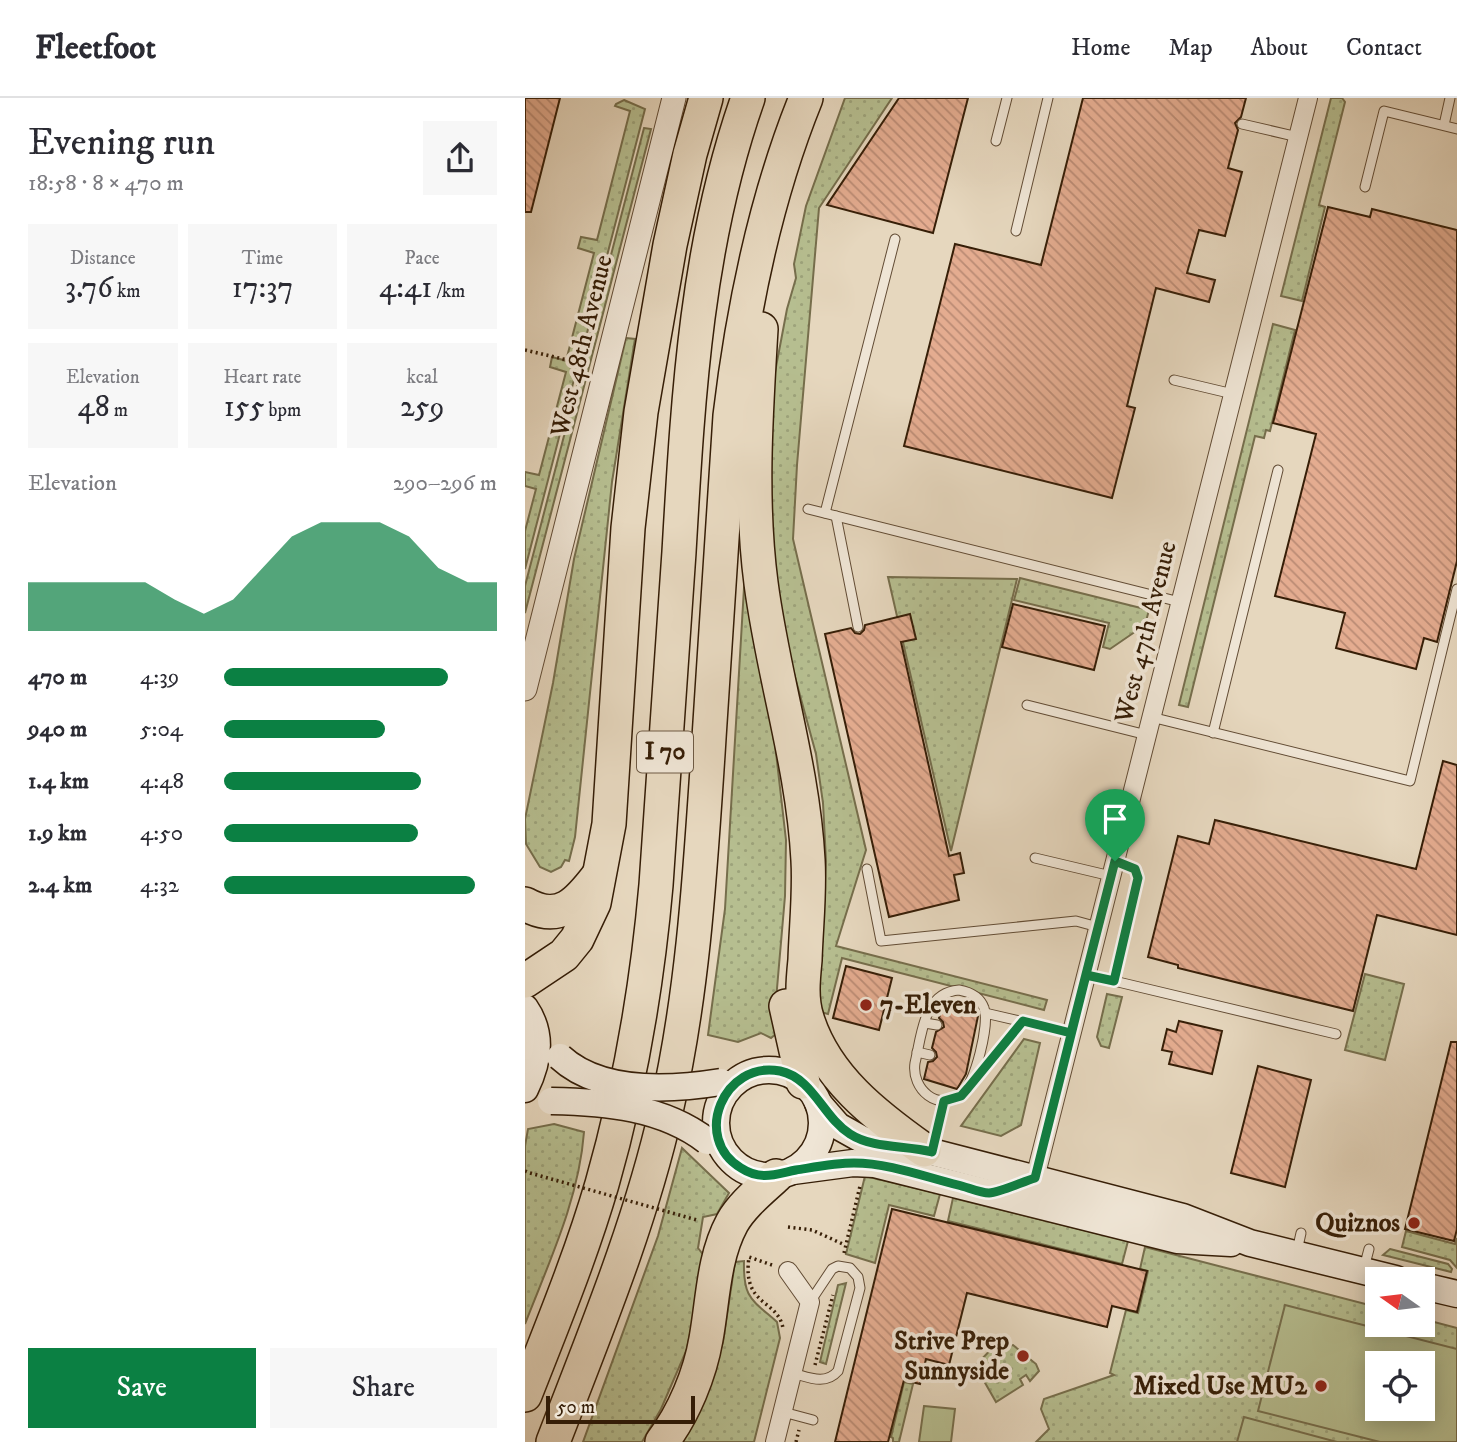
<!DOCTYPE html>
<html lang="en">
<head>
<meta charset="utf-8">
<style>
	body { margin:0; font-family:"IM FELL DW Pica",serif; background:#f7f7f7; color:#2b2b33; height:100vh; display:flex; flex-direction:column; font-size:26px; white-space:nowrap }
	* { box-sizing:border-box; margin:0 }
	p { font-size:23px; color:#7c7c81 }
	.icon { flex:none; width:38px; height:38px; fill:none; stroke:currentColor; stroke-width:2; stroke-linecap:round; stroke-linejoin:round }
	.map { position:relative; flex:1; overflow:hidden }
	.sheet { display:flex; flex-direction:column; background:#fff; width:525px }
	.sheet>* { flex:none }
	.needle { width:46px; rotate:284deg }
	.tools { position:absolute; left:840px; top:1169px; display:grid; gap:14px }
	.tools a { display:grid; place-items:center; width:70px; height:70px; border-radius:0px; background:#fff; box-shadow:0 4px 18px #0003; font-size:35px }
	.scale { position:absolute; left:21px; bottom:18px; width:149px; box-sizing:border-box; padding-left:7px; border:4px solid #361e07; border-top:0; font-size:19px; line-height:24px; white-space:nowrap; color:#361e07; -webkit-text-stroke:5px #efe5d5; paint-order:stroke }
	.pin { position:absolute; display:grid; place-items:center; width:60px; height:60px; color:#fff; margin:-72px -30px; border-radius:50% 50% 50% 0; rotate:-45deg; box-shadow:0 0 7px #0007 }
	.pin .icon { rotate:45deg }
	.round { display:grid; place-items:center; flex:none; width:74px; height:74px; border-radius:0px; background:#f7f7f7 }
	.summary { display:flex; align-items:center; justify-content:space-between; height:119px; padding:0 28px }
	h1 { font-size:38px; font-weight:600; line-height:52px }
	.figures { display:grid; grid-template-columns:repeat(3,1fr); gap:10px; height:119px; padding:7px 28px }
	.figures div { display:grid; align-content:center; border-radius:0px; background:#f7f7f7; text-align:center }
	.figures b { font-size:30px; font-weight:600 }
	.figures small { font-size:19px; font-weight:400 }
	.figures p { font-size:19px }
	.chart { height:196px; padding:14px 28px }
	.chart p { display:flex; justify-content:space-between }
	.chart svg { width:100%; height:126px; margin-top:7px; fill:#0b8043; opacity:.7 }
	.action { display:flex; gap:14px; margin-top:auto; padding:14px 28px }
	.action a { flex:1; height:80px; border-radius:0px; background:#0b8043; color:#fff; font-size:28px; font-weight:600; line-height:80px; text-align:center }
	.action a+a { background:#f7f7f7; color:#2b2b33 }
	ul { padding:0 28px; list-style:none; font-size:23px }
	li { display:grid; grid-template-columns:112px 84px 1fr; align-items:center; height:52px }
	li i { height:18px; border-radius:9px; background:#0b8043 }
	header { display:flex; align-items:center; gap:42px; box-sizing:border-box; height:98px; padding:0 35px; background:#fff; border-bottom:2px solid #e1e1e2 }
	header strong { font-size:33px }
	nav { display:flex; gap:38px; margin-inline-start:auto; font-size:24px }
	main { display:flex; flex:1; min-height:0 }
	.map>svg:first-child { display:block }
	.grass { fill:url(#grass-dots); stroke:#766e4c; stroke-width:2; fill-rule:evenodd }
	.garden { fill:#b6be90; stroke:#766e4c; stroke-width:2; fill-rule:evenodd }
	.building { fill:url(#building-back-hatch); stroke:#361e07; stroke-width:2 }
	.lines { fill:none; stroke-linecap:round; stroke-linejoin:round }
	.service-casing { stroke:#624c35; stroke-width:11 }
	.minor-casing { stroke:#624c35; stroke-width:20 }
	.tertiary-casing { stroke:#624c35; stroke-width:25 }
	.secondary-casing { stroke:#361e07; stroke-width:29 }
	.motorway-casing { stroke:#361e07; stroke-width:36 }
	.path { stroke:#361e07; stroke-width:3.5; stroke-dasharray:2 3.5; stroke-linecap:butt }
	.service { stroke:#efe5d5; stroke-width:9 }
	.minor { stroke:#efe5d5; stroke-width:18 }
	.tertiary { stroke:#efe5d5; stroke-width:23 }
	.secondary { stroke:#efe5d5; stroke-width:26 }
	.motorway { stroke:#e6d7be; stroke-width:33 }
	.secondary-bridge-casing { stroke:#361e07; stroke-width:29; stroke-linecap:butt }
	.path-bridge { stroke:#361e07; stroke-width:3.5; stroke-dasharray:2 3.5; stroke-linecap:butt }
	.secondary-bridge { stroke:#efe5d5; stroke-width:26 }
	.route-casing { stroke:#fff; stroke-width:14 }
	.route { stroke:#0b8043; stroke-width:9 }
	.poi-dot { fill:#8f2418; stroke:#efe5d5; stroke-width:2.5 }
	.labels { text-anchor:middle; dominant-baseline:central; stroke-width:7; stroke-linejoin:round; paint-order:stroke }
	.shield { fill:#efe5d5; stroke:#6e5a45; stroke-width:2 }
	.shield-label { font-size:24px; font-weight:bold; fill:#361e07 }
	.street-label { font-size:26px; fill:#361e07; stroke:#efe5d5 }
	.poi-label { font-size:26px; font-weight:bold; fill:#361e07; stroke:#efe5d5; text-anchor:end }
</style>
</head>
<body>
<header>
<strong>Fleetfoot</strong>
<nav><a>Home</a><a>Map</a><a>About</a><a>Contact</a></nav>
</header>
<main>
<section class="sheet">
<div class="summary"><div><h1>Evening run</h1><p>18:58 · 8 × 470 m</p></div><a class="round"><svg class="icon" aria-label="share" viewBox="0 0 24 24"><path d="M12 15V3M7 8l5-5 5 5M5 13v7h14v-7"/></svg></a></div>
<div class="figures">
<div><p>Distance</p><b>3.76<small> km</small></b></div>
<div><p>Time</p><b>17:37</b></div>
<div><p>Pace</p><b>4:41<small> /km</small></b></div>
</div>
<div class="figures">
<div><p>Elevation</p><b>48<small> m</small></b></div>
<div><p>Heart rate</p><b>155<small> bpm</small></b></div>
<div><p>kcal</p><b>259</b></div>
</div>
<div class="chart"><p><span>Elevation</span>290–296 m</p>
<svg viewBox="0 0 160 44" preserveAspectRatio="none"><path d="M0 44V27L10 27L20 27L30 27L40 27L50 33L60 38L70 33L80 22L90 11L100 6L110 6L120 6L130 11L140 22L150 27L160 27V44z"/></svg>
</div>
<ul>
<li><b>470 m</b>4:39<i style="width:82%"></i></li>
<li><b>940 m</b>5:04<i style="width:59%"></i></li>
<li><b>1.4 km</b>4:48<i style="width:72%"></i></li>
<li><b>1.9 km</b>4:50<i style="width:71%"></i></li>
<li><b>2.4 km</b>4:32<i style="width:92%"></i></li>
</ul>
<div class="action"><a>Save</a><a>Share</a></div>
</section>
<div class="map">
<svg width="932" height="1344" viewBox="0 0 932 1344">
	<defs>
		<pattern id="grass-dots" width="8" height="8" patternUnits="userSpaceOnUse" patternTransform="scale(1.75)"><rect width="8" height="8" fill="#b6be90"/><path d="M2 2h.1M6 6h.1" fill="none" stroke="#9da37b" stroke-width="1.8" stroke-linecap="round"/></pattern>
		<pattern id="building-back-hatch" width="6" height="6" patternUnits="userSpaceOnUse" patternTransform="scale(1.75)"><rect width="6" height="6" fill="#e4ac90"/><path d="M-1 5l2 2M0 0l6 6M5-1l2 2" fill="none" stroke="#ba8b74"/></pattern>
	</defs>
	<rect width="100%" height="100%" fill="#e6d7be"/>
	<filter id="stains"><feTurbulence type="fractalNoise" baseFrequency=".00286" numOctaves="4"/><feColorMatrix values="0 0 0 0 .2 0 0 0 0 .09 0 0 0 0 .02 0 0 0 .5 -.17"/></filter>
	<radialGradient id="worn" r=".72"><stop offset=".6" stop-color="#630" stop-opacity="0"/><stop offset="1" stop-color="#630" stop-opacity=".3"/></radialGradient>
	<g class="grass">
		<polygon points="320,0 367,0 294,110 272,367 268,441 341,752 311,848 522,902 519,912 317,860 303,916 292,913 301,763 298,705 291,656 261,546 243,434 247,290 262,211 271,180 269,166 281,108"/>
		<polygon points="806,0 817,0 820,4 794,107 800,109 777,203 756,198"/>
		<polygon points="99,2 120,11 55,262 42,259 69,155 53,150 56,139 72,142 105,13 90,8 91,6"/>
		<polygon points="119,30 126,31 0,515 0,488"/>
		<polygon points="748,226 770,232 745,333 741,332 739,340 730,338 663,609 654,607"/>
		<polygon points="101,240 110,241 87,384 50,739 44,763 40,762 36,769 26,774 15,769 1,746 0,721 28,585 49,461"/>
		<polygon points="27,259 53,266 0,471 0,433 11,391 0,388 0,374 14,377 41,274 25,269"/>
		<polygon points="220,473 250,646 261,742 260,798 251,902 252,935 246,940 236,935 213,944 183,937 200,811"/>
		<polygon points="363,479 492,481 426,753"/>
		<polygon points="495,480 624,512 620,527 585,551 578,549 584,525 489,502"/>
		<polygon points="840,876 879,886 860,962 820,952"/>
		<polygon points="582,896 597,899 584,950 576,948 572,939"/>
		<polygon points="499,941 515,945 496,1027 476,1038 436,1028"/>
		<path d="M29,1026L59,1034C54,1101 24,1164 0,1226V1048L3,1031Z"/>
		<polygon points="157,1050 204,1095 192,1116 178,1119 173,1150 180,1159 162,1251 136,1311 117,1344 58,1344 133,1138"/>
		<polygon points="340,1078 415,1096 409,1118 364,1107 350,1165 321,1156"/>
		<polygon points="428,1100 603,1143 597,1166 423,1123"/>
		<polygon points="881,1133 930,1146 932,1140 932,1170 925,1162 877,1149"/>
		<path d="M620,1149L852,1209V1227H898V1221L932,1230V1344H511L524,1331L516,1311L519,1301L589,1277L585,1275L601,1212L613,1215L623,1173L615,1171ZM852,1265H898V1311H852Z"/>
		<polygon points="865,1151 923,1166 927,1171 926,1174 858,1157"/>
		<path d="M219,1163C218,1200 226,1201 252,1224L255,1240L229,1344H155L187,1278L198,1244L210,1164Z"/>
		<polygon points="321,1185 301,1266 295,1264 313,1187"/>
		<polygon points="474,1243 480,1249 488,1247 511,1266 514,1273 505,1283 501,1277 495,1281 498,1287 471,1304 459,1283 460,1275 452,1266"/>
		<polygon points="379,1284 388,1286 374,1344 368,1344 368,1340 366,1339"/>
	</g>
	<g class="garden">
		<path d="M760,1207L932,1251V1344H855L733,1313ZM852,1265H898V1311H852Z"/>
		<polygon points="399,1308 430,1311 426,1344 394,1344"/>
		<polygon points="719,1319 812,1344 712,1344"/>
	</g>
	<g class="building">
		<polygon points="0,0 35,0 6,114 0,114"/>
		<polygon points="374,0 443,0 408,135 302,107"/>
		<polygon points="558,0 721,0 716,19 710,25 713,32 703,70 717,74 700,138 674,132 662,175 690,182 684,204 631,190 602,308 610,310 587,400 379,348 430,146 516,167"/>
		<polygon points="803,109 845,119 847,111 932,132 932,463 912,544 899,540 891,571 811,550 820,515 750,498 791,336 748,325"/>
		<polygon points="488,506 580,528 569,572 477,549"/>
		<polygon points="385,516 391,541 376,544 424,758 435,755 439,775 429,777 434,802 364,819 300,536 326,530 330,535 335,536 339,532 340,527"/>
		<polygon points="918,663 932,667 932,837 852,817 828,913 653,870 653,867 623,859 653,738 684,746 690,722 891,771"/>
		<polygon points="321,868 367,880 354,932 308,920"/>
		<polygon points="421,904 452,911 453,918 441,976 432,991 399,981 403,964 408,963 412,959 411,954 407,950 411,934 419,929 418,924 414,920 418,906"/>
		<polygon points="654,923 697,933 687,976 644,966 647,954 637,952 642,931 651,934"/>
		<polygon points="926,944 932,944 932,1131 929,1143 880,1131"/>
		<polygon points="733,968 786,982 760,1089 706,1075"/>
		<polygon points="367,1111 622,1173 612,1214 587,1208 582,1229 442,1195 424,1267 401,1261 395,1286 379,1282 363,1344 310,1344"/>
	</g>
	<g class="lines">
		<g class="service-casing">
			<g id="service">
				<polyline points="717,26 773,39"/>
				<polyline points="919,27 925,0"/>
				<polyline points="471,43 482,0"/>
				<polyline points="840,89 859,13 932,31"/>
				<polyline points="491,133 523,0"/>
				<polyline points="649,282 708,296"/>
				<polyline points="283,411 655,504"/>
				<polyline points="300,415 370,141"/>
				<polyline points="311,418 333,529"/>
				<polyline points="502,607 622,637"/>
				<polyline points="626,619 885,683 932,491"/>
				<polyline points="688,635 753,372"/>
				<polyline points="510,760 586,778"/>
				<polyline points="342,771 356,843 551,823 573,829"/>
				<polyline points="561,877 589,883 613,780 610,771 590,763"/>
				<polyline points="589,883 811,936"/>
				<path d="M434,892C445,894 455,899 459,910C465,925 450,986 437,996C413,1015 386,991 390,965C397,936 398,895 434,892Z"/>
				<polyline points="460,915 546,935"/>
				<polyline points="400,925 412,927"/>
				<polyline points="392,954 405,957"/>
				<polyline points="449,983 498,923"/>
				<polyline points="408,1052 419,1003"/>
				<polyline points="772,1153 776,1135"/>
				<polyline points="839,1170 844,1151"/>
				<path d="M267,1275C283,1279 300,1288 313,1273L335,1190L333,1179L325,1170L313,1168L307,1171L285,1204"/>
				<polyline points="258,1314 288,1322"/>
			</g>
		</g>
		<g class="minor-casing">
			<g id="minor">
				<polyline points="510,1080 783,0"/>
				<polyline points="250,1344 285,1204 263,1173"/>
			</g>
		</g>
		<g class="tertiary-casing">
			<polyline id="tertiary" points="0,591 149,0"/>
		</g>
		<g class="secondary-casing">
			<g id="secondary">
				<path d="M0,910C18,936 13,965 0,991"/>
				<circle cx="244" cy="1025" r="53"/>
				<polyline points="293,1005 313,1028 338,1042 399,1052 658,1119 725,1145 871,1181"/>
				<polyline points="268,1073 328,1065 349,1066 652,1142 706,1145"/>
				<polyline points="898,1188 932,1196"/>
			</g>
		</g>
		<g class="motorway-casing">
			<g id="motorway">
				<path d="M236,231C231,315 225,401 236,485C248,578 278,668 283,762C285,795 281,829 280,862C278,882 276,901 282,920C300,979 351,1018 399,1052"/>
				<path d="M0,806C35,826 53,804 73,778"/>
				<polyline points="0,883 39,857 52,841 69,805 84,726 103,430 116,314 145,147 165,56 181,0"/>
				<polyline points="261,908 278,984"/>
				<path d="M0,1297C27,1228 56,1158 77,1086C105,988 122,889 131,787C138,676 147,565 154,454C163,300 171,147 223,0"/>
				<path d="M28,1344C70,1235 115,1127 141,1013C168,896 175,776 183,656C190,543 198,430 205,318C218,209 240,101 281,0"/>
				<path d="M137,1344C159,1315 175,1276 181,1241C188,1203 188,1160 207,1125C217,1107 236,1092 251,1078"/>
			</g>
		</g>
		<g class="path">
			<polyline points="0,252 55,265"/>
			<polyline points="0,1073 5,1075"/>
			<polyline points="263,1129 287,1132 320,1147"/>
			<polyline points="319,1155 335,1088"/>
			<path d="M247,1167L224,1159C217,1209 252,1200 258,1230"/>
			<polyline points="290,1267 308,1197"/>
			<polyline points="271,1344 274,1332"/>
		</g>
		<use href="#service" class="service"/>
		<use href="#minor" class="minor"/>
		<use href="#tertiary" class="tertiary"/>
		<use href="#secondary" class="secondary"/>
		<use href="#motorway" class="motorway"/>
		<g class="secondary-bridge-casing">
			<g id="secondary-bridge">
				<path d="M35,959C75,996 146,992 196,984"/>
				<path d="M26,1003C80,1004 138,1009 182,1043"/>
			</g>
		</g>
		<polyline class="path-bridge" points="5,1075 172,1122"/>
		<use href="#secondary-bridge" class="secondary-bridge"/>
	</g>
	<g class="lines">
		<g class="route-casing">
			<path id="route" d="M590,763L546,935L498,923L443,990L436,998L419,1003L407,1054C381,1047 348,1051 325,1036C298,1019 288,980 255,973C199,962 166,1040 216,1070C236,1083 251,1076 271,1072C290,1069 310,1065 329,1065C364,1065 400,1079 433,1087C442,1089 455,1095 464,1095C476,1094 497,1084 510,1080L561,877L589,883L613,780L610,771L590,763"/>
		</g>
		<use href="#route" class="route"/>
	</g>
	<g class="poi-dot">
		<circle cx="341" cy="907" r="7"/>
		<circle cx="889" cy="1125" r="7"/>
		<circle cx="498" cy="1258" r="7"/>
		<circle cx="796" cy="1288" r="7"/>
	</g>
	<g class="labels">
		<rect class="shield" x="112" y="633.5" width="56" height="41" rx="5"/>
		<g class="shield-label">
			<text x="140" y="654">I 70</text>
		</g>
		<g class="street-label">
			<text transform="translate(57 248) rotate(-76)">West 48th Avenue</text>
			<text transform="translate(621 534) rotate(-76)">West 47th Avenue</text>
		</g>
		<g class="poi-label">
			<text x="355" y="907" text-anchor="start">7-Eleven</text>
			<text x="875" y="1125">Quiznos</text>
			<text x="484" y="1243">Strive Prep<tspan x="484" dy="30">Sunnyside</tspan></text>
			<text x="782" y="1288">Mixed Use MU2</text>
		</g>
	</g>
	<rect width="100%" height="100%" filter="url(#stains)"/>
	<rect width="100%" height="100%" fill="url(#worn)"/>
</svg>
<div class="tools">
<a><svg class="needle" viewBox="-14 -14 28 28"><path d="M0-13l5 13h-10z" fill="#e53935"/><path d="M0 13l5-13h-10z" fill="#7c7c81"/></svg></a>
<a><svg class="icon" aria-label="locate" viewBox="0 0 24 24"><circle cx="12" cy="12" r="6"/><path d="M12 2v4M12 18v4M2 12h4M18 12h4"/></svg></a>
</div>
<div class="scale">50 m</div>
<div class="pin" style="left:590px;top:763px;background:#1e9e55"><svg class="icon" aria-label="arrive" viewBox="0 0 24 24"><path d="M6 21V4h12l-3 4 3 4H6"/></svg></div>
</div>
</main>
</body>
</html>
